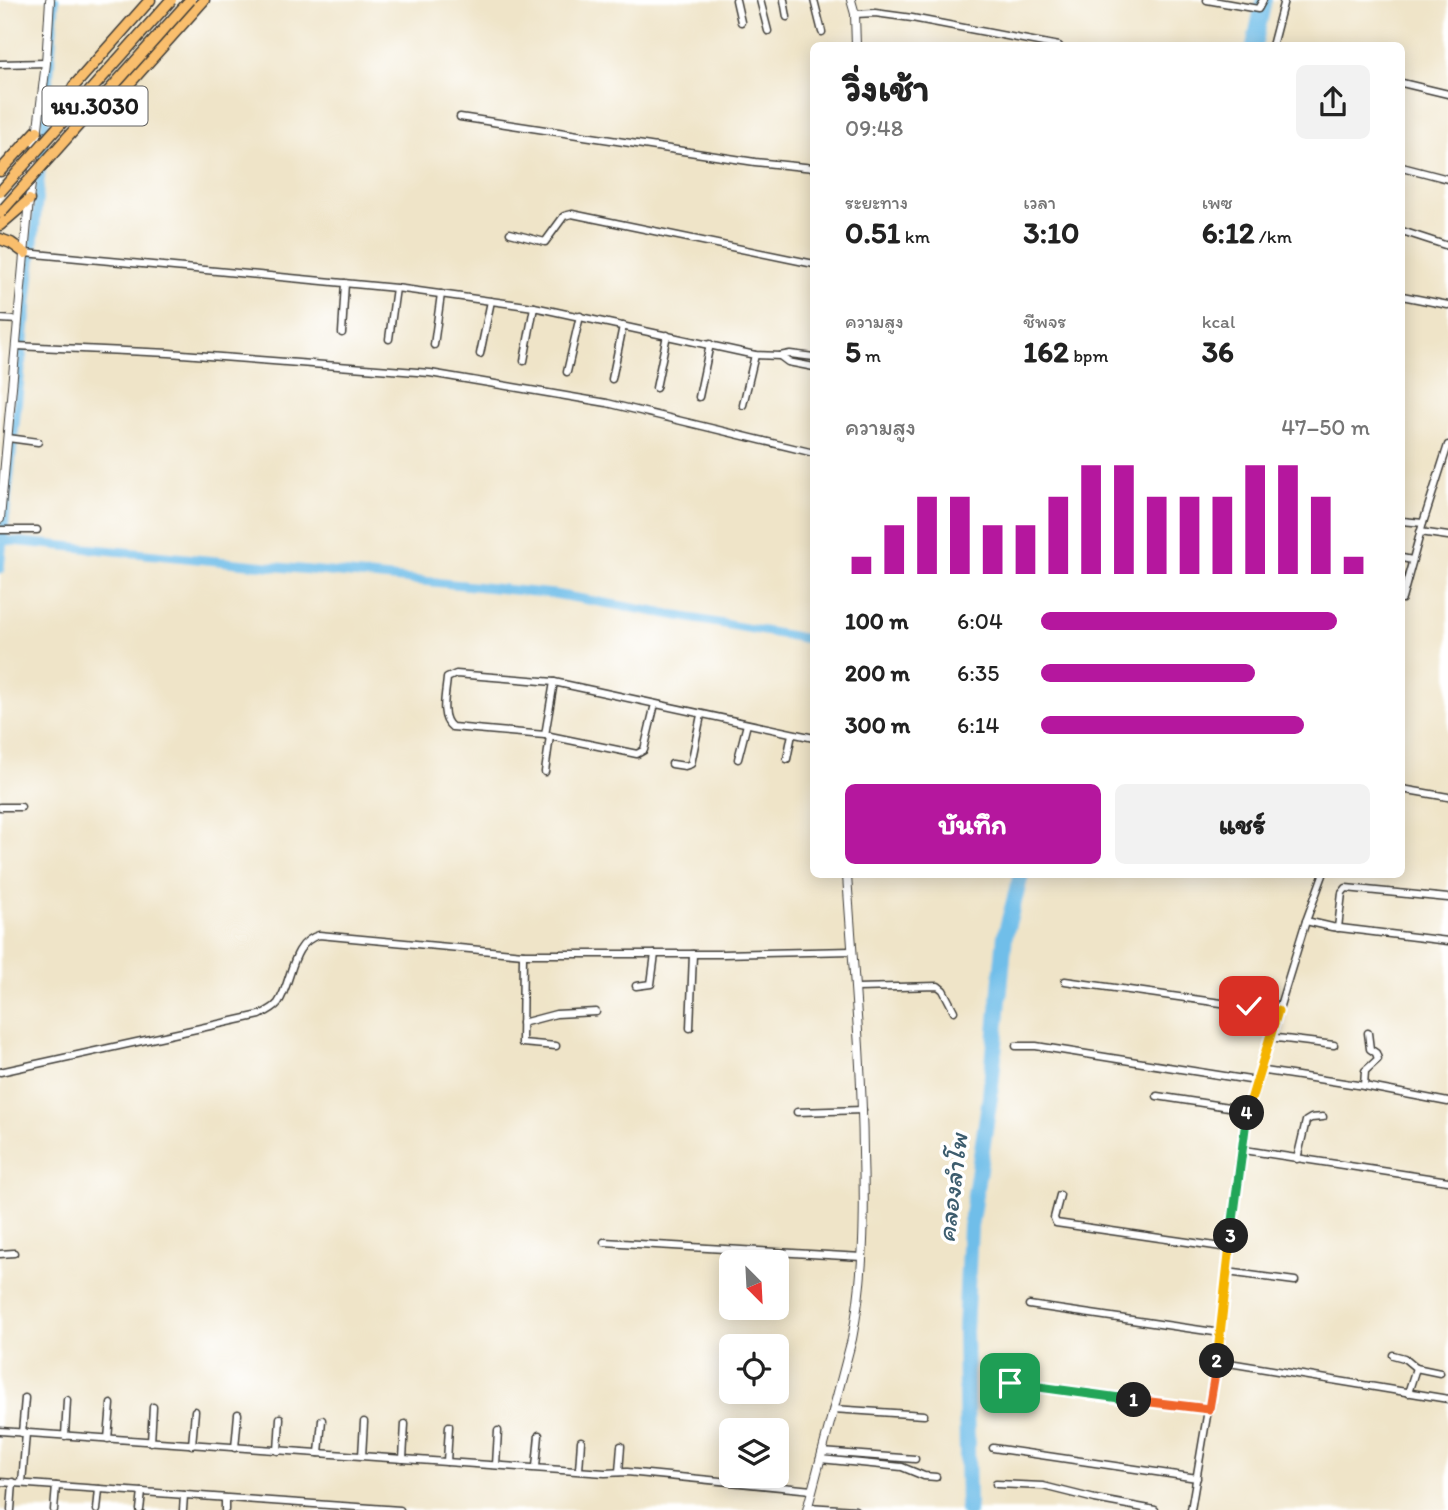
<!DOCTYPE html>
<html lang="th">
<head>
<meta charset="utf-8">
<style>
	body { margin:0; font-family:Itim,"Playpen Sans Thai",sans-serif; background:#f2f2f2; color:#222; height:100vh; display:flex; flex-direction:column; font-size:26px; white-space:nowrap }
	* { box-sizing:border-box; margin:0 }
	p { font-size:23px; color:#767676 }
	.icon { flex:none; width:38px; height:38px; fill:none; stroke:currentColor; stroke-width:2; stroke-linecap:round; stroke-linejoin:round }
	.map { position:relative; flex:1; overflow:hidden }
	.sheet { position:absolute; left:810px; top:42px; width:595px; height:836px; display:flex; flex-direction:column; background:#fff; border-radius:10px; box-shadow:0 4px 18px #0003 }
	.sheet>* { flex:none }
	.needle { width:46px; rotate:156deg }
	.controls { position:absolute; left:719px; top:1250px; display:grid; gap:14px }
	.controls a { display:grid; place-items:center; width:70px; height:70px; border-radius:10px; background:#fff; box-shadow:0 4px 18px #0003; font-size:35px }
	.pin { position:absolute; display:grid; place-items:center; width:60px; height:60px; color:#fff; margin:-30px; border-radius:14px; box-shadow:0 4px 10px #0006 }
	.km { position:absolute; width:35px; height:35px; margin:-18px; border-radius:50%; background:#222; color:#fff; font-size:19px; line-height:35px; text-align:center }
	.round { display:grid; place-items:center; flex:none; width:74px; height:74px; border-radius:10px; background:#f2f2f2 }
	.summary { display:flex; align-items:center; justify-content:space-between; height:119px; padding:0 35px }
	h1 { font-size:38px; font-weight:700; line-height:52px }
	.figures { display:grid; grid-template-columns:repeat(3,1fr); gap:10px; height:119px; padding:7px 35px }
	.figures div { display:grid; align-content:center }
	.figures b { font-size:30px; font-weight:700 }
	.figures small { font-size:19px; font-weight:400 }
	.figures p { font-size:19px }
	.chart { height:196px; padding:14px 35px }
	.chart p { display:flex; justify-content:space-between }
	.chart svg { width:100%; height:126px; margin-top:7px; stroke:#b5179e; stroke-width:6 }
	.button { display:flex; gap:14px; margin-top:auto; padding:14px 35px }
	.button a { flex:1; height:80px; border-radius:10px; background:#b5179e; color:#fff; font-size:28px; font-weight:700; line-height:80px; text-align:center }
	.button a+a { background:#f2f2f2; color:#222 }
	ul { padding:0 35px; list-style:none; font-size:23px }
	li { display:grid; grid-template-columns:112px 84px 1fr; align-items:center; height:52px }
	li i { height:18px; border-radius:9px; background:#b5179e }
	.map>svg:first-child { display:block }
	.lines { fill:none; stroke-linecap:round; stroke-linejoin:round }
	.canal { stroke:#6fbee9; stroke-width:9 }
	.river { stroke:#6fbee9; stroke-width:16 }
	.minor-casing { stroke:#3c3a36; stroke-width:9 }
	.tertiary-casing { stroke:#3c3a36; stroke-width:10 }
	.primary-casing { stroke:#3c3a36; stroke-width:13 }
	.minor { stroke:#fff; stroke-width:6 }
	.tertiary { stroke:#fff; stroke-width:8 }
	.primary { stroke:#f9be6d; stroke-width:10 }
	.primary-bridge-casing { stroke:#3c3a36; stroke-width:13; stroke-linecap:butt }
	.primary-bridge { stroke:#f9be6d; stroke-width:10 }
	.split-1-casing { stroke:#fff; stroke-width:14 }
	.split-2-casing { stroke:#fff; stroke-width:14 }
	.split-3-casing { stroke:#fff; stroke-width:14 }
	.split-4-casing { stroke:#fff; stroke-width:14 }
	.split-5-casing { stroke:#fff; stroke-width:14 }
	.split-1 { stroke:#22a559; stroke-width:9 }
	.split-2 { stroke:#f0652b; stroke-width:9 }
	.split-3 { stroke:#f5b400; stroke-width:9 }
	.split-4 { stroke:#22a559; stroke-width:9 }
	.split-5 { stroke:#f5b400; stroke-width:9 }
	.labels { text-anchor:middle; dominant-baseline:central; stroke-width:7; stroke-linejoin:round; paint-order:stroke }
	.shield { fill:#fff; stroke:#606060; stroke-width:2 }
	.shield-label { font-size:23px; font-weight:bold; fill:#1c1c1c }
	.water-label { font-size:26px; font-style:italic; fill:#3d5d6e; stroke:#fff }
</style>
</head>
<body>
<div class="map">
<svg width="1448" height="1510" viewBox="0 0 1448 1510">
	<rect width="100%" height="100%" fill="#fff"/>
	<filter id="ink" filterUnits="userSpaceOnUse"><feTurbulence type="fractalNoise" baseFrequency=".0143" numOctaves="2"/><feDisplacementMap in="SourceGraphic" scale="14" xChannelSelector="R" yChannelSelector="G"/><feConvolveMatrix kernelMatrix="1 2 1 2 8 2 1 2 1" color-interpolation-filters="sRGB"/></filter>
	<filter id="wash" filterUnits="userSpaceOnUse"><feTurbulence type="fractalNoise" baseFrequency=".00686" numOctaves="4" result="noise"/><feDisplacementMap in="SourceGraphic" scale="28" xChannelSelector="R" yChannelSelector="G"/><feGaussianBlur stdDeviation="1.57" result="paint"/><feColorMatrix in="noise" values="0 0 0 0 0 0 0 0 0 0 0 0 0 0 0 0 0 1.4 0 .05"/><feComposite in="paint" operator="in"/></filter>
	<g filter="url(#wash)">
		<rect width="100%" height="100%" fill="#efe4c8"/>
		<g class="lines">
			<g class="canal">
				<polyline points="3,540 554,594 814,640"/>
				<path d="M0,569C19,380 42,190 55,0"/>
			</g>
			<g class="river">
				<polyline points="1254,46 1264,0"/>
				<polyline points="968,1510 965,1331 970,1227 990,1097 1005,935 1021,875"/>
			</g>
		</g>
	</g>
	<g filter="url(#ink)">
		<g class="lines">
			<g class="minor-casing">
				<g id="minor">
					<polyline points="736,0 741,22"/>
					<polyline points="760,0 768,31"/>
					<polyline points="784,0 787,17"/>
					<polyline points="814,0 822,32"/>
					<polyline points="1207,0 1258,9 1263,0"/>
					<polyline points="855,14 875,13 912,18 1059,46"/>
					<polyline points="1272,46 1284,0"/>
					<polyline points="0,64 46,63"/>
					<polyline points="1402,83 1448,94"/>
					<polyline points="460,117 755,162 814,168"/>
					<polyline points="1402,167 1448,179"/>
					<polyline points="1402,231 1448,246"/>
					<polyline points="510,233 545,242 564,216 572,214 814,264"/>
					<polyline points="25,253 396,288 534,307 755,355 780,356"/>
					<polyline points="1402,296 1448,305"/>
					<polyline points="0,319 18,320"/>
					<polyline points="342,333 345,283"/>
					<polyline points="389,339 396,288"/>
					<polyline points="434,345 441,294"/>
					<polyline points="16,346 169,353 430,373 607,403 814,453"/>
					<polyline points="480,354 491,301"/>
					<polyline points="814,357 790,354 780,356 788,362 814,367"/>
					<polyline points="524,361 534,307"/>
					<polyline points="567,372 580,316"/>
					<polyline points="612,379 623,326"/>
					<polyline points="656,388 667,335"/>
					<polyline points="699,397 710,344"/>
					<polyline points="743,405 755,355"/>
					<polyline points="8,438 38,442"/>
					<polyline points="1402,521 1423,523"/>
					<polyline points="0,530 37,530"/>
					<polyline points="1420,532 1448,536"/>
					<polyline points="1402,558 1412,560"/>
					<polyline points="1402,599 1423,523 1448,445"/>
					<path d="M655,704L644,750L637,754L545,735L452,727C439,717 446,693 447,678L456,674L554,682L814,738"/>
					<polyline points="545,735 554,682"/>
					<polyline points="738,759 747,724"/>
					<polyline points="787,759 792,734"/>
					<polyline points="672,764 685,766 691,764 701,715"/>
					<polyline points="545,772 550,736"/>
					<polyline points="1402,789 1448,797"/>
					<polyline points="0,807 21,807"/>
					<polyline points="1306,921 1332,927 1448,941"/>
					<polyline points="1338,928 1342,893 1346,888 1448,898"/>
					<polyline points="523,954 522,1043 556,1046"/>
					<polyline points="1065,981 1278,1011"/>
					<polyline points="636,986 651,984 655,954"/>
					<polyline points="857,988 938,986 943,990 954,1011"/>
					<polyline points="522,1023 556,1014 596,1012"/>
					<polyline points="690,1028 693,954"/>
					<polyline points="1269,1037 1334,1045"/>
					<polyline points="1016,1046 1036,1046 1256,1081"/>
					<polyline points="1259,1070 1364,1086 1448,1102"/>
					<path d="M0,1072L260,1015C266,1012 274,1008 278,1003C293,981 290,943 319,935L523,954H723L852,951"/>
					<polyline points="1364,1086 1365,1071 1378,1059 1376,1053 1370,1049 1368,1033"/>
					<polyline points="1157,1096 1248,1110"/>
					<polyline points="797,1112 863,1110"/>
					<polyline points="1244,1150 1448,1181"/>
					<polyline points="1297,1159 1306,1121 1311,1118 1323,1117"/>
					<polyline points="1060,1195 1054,1218 1056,1223 1229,1248"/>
					<polyline points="604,1242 862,1257"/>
					<polyline points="0,1254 14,1253"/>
					<polyline points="1227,1272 1295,1281"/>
					<polyline points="1029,1305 1221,1333"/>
					<polyline points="1393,1355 1404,1358 1416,1368"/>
					<polyline points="1217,1361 1448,1399"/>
					<polyline points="1010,1383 1209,1409"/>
					<polyline points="1408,1393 1416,1368 1440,1373"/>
					<polyline points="833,1409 924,1415"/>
					<polyline points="0,1431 605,1473 627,1472 812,1490"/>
					<polyline points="22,1433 25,1398"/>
					<polyline points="65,1436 67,1400"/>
					<polyline points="108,1439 111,1404"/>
					<polyline points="151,1442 153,1407"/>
					<polyline points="192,1445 195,1411"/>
					<polyline points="235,1448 238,1414"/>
					<polyline points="993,1448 1197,1478"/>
					<polyline points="278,1451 280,1418"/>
					<polyline points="822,1452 915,1459"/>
					<polyline points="319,1453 322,1420"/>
					<polyline points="362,1456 364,1422"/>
					<polyline points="403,1459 405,1424"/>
					<polyline points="820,1459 902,1467 924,1476 936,1477"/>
					<polyline points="447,1462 449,1426"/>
					<polyline points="496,1465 498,1431"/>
					<polyline points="536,1467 539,1435"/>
					<polyline points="579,1470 581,1441"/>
					<polyline points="619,1472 621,1446"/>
					<polyline points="0,1482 400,1510"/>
					<polyline points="22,1483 26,1433"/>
					<polyline points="996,1484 1043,1486 1095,1499 1155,1510"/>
					<polyline points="808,1507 855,1510"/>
					<polyline points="11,1510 13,1482"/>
					<polyline points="54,1510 56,1486"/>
					<polyline points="97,1510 99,1489"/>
					<polyline points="140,1510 142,1492"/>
					<polyline points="183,1510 184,1495"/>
					<polyline points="225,1510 225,1498"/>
					<polyline points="1191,1510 1221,1333 1229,1248 1248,1110 1306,921 1323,875"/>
				</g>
			</g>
			<g class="tertiary-casing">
				<g id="tertiary">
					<polyline points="851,0 855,14 856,46"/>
					<polyline points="0,519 29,200 46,63 50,0"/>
					<path d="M807,1510L852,1339C864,1278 865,1216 863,1153C862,1060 853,968 847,875"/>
				</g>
			</g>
			<g class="primary-casing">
				<g id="primary">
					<path d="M150,0L74,86L68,98C75,119 84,122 104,112L204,0"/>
					<polyline points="0,171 37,131"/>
					<polyline points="0,225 29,200"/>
					<polyline points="0,239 11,243 25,253"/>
				</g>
			</g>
			<use href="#minor" class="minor"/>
			<use href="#tertiary" class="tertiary"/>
			<use href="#primary" class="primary"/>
			<g class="primary-bridge-casing">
				<g id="primary-bridge">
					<polyline points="0,192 171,0"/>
					<polyline points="0,213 190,0"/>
				</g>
			</g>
			<use href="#primary-bridge" class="primary-bridge"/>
		</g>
	</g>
	<g class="lines" filter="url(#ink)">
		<g class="split-1-casing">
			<polyline id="split-1" points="1010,1383 1134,1400"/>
		</g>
		<g class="split-2-casing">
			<polyline id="split-2" points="1134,1400 1209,1409 1217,1361"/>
		</g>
		<g class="split-3-casing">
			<polyline id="split-3" points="1217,1361 1231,1236"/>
		</g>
		<g class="split-4-casing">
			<polyline id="split-4" points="1231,1236 1247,1113"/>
		</g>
		<g class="split-5-casing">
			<polyline id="split-5" points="1247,1113 1278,1011 1249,1006"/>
		</g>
		<use href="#split-1" class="split-1"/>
		<use href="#split-2" class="split-2"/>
		<use href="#split-3" class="split-3"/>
		<use href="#split-4" class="split-4"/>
		<use href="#split-5" class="split-5"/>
	</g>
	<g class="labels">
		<rect class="shield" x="42.5" y="86.5" width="105" height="39" rx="5"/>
		<g class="shield-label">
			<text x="95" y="106">นบ.3030</text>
		</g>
		<g class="water-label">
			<text transform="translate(952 1188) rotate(-83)">คลองลำโพ</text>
		</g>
	</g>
</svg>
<div class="controls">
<a><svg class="needle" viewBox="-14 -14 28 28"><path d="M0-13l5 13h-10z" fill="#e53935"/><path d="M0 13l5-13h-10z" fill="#767676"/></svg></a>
<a><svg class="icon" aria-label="locate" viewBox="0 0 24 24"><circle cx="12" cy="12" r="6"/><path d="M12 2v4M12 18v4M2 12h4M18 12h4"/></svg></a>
<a><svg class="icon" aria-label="layers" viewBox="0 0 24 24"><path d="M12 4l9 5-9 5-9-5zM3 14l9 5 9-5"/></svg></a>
</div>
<div class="pin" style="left:1010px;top:1383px;background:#1e9e55"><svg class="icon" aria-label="arrive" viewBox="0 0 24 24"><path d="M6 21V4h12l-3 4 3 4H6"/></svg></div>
<div class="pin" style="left:1249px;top:1006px;background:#d93025"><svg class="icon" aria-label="check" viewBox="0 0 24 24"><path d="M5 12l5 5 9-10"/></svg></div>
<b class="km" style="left:1134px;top:1400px">1</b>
<b class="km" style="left:1217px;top:1361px">2</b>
<b class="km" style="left:1231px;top:1236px">3</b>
<b class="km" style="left:1247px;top:1113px">4</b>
<section class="sheet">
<div class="summary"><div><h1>วิ่งเช้า</h1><p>09:48</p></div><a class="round"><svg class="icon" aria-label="share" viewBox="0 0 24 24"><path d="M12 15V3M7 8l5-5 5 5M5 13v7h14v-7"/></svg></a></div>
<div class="figures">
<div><p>ระยะทาง</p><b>0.51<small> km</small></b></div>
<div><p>เวลา</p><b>3:10</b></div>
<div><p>เพซ</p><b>6:12<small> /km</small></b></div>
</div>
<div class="figures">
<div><p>ความสูง</p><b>5<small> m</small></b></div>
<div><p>ชีพจร</p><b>162<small> bpm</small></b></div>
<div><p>kcal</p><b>36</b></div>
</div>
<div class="chart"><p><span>ความสูง</span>47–50 m</p>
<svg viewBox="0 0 160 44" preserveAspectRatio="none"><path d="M5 44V38M15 44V27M25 44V17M35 44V17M45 44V27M55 44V27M65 44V17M75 44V6M85 44V6M95 44V17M105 44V17M115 44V17M125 44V6M135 44V6M145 44V17M155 44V38"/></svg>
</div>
<ul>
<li><b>100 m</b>6:04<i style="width:90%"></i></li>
<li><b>200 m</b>6:35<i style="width:65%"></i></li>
<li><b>300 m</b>6:14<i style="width:80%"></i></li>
</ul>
<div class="button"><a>บันทึก</a><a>แชร์</a></div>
</section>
</div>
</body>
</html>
